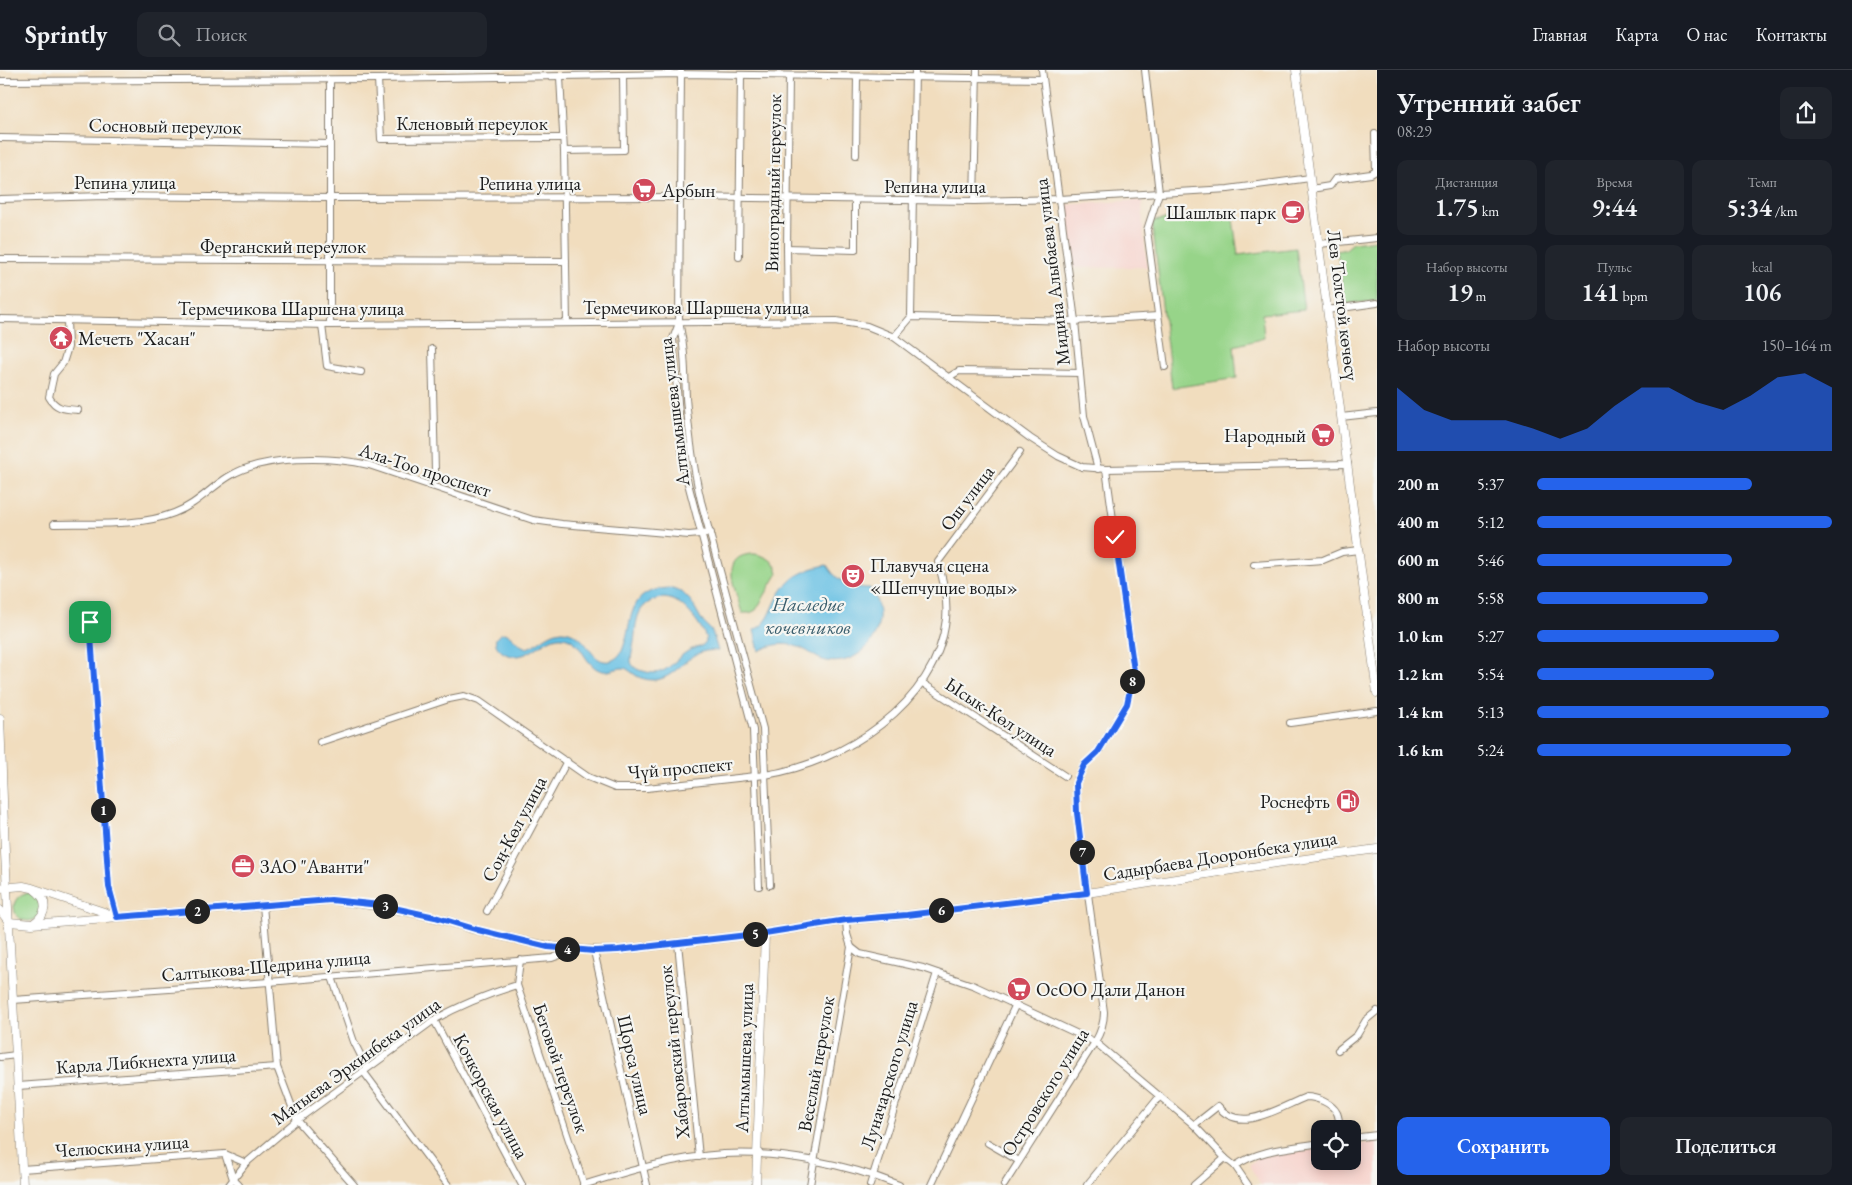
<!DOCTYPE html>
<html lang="ru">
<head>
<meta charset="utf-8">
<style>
	body { margin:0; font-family:"EB Garamond",serif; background:#20242c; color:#f1f3f6; height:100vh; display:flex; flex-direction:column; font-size:19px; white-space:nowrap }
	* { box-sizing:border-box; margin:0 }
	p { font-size:16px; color:#9ea1a6 }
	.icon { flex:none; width:28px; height:28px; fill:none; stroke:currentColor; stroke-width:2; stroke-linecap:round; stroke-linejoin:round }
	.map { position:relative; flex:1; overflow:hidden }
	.sheet { display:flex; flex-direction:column; background:#171b24; width:475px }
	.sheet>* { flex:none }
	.controls { position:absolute; left:1311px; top:1050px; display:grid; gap:10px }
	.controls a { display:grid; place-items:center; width:50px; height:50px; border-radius:10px; background:#171b24; box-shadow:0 2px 12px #0003; font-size:25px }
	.pin { position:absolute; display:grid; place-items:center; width:42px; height:42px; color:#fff; margin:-21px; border-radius:10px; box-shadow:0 2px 8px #0006 }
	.km { position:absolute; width:25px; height:25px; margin:-12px; border-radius:50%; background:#222; color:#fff; font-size:14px; line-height:25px; text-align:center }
	.round { display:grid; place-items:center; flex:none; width:52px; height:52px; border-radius:10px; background:#20242c }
	.headline { display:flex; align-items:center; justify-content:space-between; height:85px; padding:0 20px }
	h1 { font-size:28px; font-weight:600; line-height:38px }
	.stats { display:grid; grid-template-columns:repeat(3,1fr); gap:8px; height:85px; padding:5px 20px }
	.stats div { display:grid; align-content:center; border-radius:10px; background:#20242c; text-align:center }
	.stats b { font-size:25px; font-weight:600 }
	.stats small { font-size:14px; font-weight:400 }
	.stats p { font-size:14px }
	.chart { height:140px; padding:10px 20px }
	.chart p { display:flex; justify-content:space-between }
	.chart svg { width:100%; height:90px; margin-top:5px; fill:#2563eb; opacity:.7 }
	.cta { display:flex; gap:10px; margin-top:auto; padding:10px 20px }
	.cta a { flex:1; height:58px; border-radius:10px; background:#2563eb; color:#fff; font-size:20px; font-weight:600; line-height:58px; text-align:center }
	.cta a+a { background:#20242c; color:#f1f3f6 }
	ul { padding:0 20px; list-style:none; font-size:16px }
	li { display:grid; grid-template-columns:80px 60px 1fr; align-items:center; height:38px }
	li i { height:12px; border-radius:6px; background:#2563eb }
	header { display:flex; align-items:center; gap:30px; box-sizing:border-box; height:70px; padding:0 25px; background:#171b24; border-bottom:1px solid #363941 }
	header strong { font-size:24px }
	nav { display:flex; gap:28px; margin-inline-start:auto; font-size:18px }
	.search { width:350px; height:45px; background:#20242c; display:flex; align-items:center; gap:12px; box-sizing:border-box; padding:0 18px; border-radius:10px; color:#9ea1a6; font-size:19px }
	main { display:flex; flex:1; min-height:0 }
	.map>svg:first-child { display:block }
	.built { fill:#f7d0c9 }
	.green { fill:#97d489; stroke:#5a7852 }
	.water { fill:#65bfe3; stroke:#406e80; fill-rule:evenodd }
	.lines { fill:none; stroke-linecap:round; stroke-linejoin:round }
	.minor-casing { stroke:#867c6d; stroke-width:8 }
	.major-casing { stroke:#867c6d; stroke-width:9 }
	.minor { stroke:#fff; stroke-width:6 }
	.major { stroke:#fff; stroke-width:8 }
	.route-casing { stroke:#fff; stroke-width:10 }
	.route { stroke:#2563eb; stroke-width:6 }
	.labels { text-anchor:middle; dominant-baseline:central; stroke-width:4.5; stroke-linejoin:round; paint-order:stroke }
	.street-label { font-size:19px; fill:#1c1c1c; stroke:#f6f6f2 }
	.poi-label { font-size:19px; fill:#1c1c1c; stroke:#f6f6f2; text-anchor:start }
	.water-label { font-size:20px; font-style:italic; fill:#395d6c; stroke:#f6f6f2 }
</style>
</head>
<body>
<header>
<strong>Sprintly</strong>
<div class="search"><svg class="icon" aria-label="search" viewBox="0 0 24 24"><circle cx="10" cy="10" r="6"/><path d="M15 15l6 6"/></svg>Поиск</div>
<nav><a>Главная</a><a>Карта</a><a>О нас</a><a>Контакты</a></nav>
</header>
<main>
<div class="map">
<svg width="1377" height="1115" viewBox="0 0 1377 1115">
	<rect width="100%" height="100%" fill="#f6f6f2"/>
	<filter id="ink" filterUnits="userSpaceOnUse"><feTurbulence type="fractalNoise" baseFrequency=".02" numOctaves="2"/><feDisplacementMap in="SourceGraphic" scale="10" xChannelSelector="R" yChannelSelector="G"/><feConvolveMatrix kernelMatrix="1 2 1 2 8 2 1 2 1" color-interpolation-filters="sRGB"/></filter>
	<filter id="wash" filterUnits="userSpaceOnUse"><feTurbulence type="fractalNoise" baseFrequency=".0096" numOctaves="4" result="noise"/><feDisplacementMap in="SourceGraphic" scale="20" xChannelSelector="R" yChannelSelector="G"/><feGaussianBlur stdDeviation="1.12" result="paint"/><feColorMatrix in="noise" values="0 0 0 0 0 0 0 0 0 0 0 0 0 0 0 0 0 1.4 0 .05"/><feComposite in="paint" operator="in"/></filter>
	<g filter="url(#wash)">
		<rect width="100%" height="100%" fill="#f1ddbe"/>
		<g class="built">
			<polygon points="1142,130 1143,158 1147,197 1073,198 1065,135"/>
			<polygon points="1377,1072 1377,1115 1261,1115 1249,1095 1258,1086 1320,1079 1320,1091 1352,1091 1353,1075"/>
		</g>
		<g class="green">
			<polygon points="1232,142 1238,185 1296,178 1304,240 1262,244 1264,268 1234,276 1237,308 1172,318 1152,151"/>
			<polygon points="1377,170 1377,231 1342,234 1343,219 1337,181 1346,179 1353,173"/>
			<path d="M755,484C766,486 776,491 778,503L756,540L750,543H742C736,520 717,484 755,484Z"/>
			<circle cx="28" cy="837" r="14"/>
		</g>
		<g class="water">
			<path d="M827,495C837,512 851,518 870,518C879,531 882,547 876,562C869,581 848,595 827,591C820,590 813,585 807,581C791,572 775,572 759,581L754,560C769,553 770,542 777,529C787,508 804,499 827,495Z"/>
			<path d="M669,518L682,522L691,531L703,552L712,561L718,581C683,575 677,620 641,608C635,606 631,601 625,598C616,597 608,604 599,600C583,593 582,570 563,567C545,565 534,587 514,586C500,586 486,568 504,563C514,565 516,575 527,578C539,574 548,562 562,561C567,561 573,563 577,566C589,573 593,594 610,591C616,589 619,586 622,581C634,551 625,520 669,518ZM661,528C667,528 672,529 677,532C687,537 706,560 706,571C702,578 696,577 690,580C672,589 668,609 643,601C637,600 633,597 631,592C631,585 633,579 634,572C637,550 635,534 661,528Z"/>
		</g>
	</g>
	<g filter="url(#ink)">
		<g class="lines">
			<g class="minor-casing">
				<g id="minor">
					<polyline points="1042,0 1075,251 1084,346 1098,399"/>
					<polyline points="1145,0 1159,123 1147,160 1165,297"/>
					<path d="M681,1L679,252C685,277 685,302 686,328C689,363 693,397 701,431L763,659L770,815"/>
					<polyline points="560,7 564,81 567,253"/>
					<polyline points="378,9 381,69 562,68"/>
					<polyline points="0,11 378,9 681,4 1043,9"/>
					<polyline points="0,68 329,74"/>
					<polyline points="564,81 624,80 623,5"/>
					<polyline points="856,85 857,7"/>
					<polyline points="1311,119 1330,116 1335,109 1371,104 1376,101 1375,64"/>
					<polyline points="0,129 105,126 330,128 680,127 974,131 1059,129 1228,119 1310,108"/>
					<polyline points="974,131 977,0"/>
					<polyline points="1319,174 1377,168"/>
					<polyline points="787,178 855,180 855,131"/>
					<polyline points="739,187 741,5"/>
					<polyline points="0,189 566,191"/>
					<polyline points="1327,240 1377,233"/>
					<polyline points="911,247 915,0"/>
					<polyline points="0,249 330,255 836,251 867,256 894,267 1030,368 1058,386 1082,397 1106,399 1348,394"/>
					<path d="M67,250L68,277L63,293L54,304L49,327C56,339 64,339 78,340"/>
					<polyline points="788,251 787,178 789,6"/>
					<polyline points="679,253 673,269 681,371 685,402 753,660 759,816"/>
					<polyline points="322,255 327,296 361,302"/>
					<polyline points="330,255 330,10"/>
					<polyline points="894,267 911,247 1075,251 1158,246"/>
					<polyline points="432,279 435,401 432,415"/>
					<polyline points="949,307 959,301 1080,303"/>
					<polyline points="1341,347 1377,343"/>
					<path d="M54,454C92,453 138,457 174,443C196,435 209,419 228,407C262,385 330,386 369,395L533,450L562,454L689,465L711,463"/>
					<polyline points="1254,495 1323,490 1342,482 1359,480"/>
					<polyline points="90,553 109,817 117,847"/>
					<polyline points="921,612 1065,706"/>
					<polyline points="1290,653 1377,641"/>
					<path d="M320,672L449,629L464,626L479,631L588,707L615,718H647L765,705C843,693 937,634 946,549C948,529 943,510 938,492L1020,382"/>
					<polyline points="263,835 277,997 297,1050 354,1115"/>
					<polyline points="487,841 567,691"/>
					<polyline points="846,850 847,864 851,877 860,884 923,898 975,916 1095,972 1194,1055 1225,1088 1235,1096 1248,1115"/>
					<polyline points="678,873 699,1087"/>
					<polyline points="594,881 647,1115"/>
					<polyline points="520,890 517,915 584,1115"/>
					<polyline points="332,907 354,972 367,998"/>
					<polyline points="13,930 269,912 552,888 574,880"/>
					<polyline points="434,950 522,1115"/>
					<polyline points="1338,980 1357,965 1366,950 1377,941"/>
					<polyline points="0,987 16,985"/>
					<polyline points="363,1001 448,1115"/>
					<polyline points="18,1016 277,997"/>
					<path d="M1194,1055L1218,1036C1240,1065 1280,1037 1306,1027C1316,1027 1332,1033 1337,1043C1339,1047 1339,1054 1341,1059"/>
					<polyline points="1352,1068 1377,1065"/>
					<polyline points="988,1073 1019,1091"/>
					<polyline points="225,1084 233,1109 239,1115"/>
					<path d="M1235,1096C1259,1079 1291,1078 1320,1073"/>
					<polyline points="22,1099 225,1084 246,1093"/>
					<path d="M229,1115L246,1093L297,1050L434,950C460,935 488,924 517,915"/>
					<path d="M583,1115C628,1101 676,1087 724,1084C781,1081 846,1094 899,1115"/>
					<polyline points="810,1115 851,877"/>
					<polyline points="870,1115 937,903"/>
					<polyline points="931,1115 1016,934"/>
					<path d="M1004,1115L1095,972C1101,962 1104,954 1104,942L1077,743L1076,713L1084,695L1098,682L1127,633L1134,601L1106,399"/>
					<polyline points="1087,1115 1160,1026"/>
					<polyline points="1194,1115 1225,1088"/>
				</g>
			</g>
			<g class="major-casing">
				<g id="major">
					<polyline points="1296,0 1377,623"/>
					<polyline points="0,648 5,783 23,1115"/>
					<polyline points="0,818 23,816 32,818 113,845"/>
					<path d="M0,840L9,852L32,854L331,830C366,834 399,839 432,847C448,850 464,857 480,861C526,873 570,882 618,880L765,863L846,850L907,845L1087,823L1283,792L1377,779"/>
					<path d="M34,853C47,844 49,830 35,820"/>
					<polyline points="756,1115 765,863"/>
				</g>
			</g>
			<use href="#minor" class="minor"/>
			<use href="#major" class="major"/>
		</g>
	</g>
	<g class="lines" filter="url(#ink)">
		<g class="route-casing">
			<polyline id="route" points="90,552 109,817 117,847 331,830 380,835 435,847 478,860 548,877 594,881 618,880 765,863 846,850 907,845 1087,823 1077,743 1076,713 1084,695 1098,682 1127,634 1134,601 1115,467"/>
		</g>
		<use href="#route" class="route"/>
	</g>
	<defs>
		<g id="supermarket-disc" transform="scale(1.25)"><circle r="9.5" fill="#d1495b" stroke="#f6f6f2"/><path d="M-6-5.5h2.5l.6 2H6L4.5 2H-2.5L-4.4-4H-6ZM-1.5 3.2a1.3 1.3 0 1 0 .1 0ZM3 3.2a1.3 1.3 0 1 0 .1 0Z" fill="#fff"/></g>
		<g id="cafe-disc" transform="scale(1.25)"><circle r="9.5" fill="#d1495b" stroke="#f6f6f2"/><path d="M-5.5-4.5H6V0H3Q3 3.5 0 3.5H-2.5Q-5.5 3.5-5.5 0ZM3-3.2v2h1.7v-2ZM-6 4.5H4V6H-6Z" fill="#fff"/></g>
		<g id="temple-disc" transform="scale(1.25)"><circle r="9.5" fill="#d1495b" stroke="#f6f6f2"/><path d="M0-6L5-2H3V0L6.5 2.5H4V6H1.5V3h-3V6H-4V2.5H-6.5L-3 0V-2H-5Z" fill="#fff"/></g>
		<g id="theatre-disc" transform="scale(1.25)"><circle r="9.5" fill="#d1495b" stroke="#f6f6f2"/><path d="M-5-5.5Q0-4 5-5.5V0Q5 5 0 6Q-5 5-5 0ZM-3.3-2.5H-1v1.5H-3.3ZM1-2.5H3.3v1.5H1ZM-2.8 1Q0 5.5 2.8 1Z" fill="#fff"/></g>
		<g id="fuel-disc" transform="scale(1.25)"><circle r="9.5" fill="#d1495b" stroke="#f6f6f2"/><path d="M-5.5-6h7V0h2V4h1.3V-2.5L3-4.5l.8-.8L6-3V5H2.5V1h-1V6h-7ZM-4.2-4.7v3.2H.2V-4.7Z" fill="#fff"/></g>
		<g id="office-disc" transform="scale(1.25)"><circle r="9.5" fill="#d1495b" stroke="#f6f6f2"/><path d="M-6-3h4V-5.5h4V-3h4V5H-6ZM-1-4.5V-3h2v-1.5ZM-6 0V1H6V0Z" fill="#fff"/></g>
	</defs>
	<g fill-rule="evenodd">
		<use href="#supermarket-disc" x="644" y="120"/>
		<use href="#cafe-disc" x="1293" y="142"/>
		<use href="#temple-disc" x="61" y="268"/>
		<use href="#supermarket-disc" x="1323" y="365"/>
		<use href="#theatre-disc" x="853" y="506"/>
		<use href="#fuel-disc" x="1348" y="731"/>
		<use href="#office-disc" x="243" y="796"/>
		<use href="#supermarket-disc" x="1019" y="919"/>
	</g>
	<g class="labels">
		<g class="street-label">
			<text x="472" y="53">Кленовый переулок</text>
			<text transform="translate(165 56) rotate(1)">Сосновый переулок</text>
			<text x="125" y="112">Репина улица</text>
			<text x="530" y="113">Репина улица</text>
			<text transform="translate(773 113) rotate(-89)">Виноградный переулок</text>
			<text x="935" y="116">Репина улица</text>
			<text x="283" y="176">Ферганский переулок</text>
			<text transform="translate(1052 202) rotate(-97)">Мидина Алыбаева улица</text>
			<text transform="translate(1343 235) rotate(83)">Лев Толстой көчөсү</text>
			<text x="696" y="237">Термечикова Шаршена улица</text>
			<text x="291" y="238">Термечикова Шаршена улица</text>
			<text transform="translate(674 342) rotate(-97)">Алтымышева улица</text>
			<text transform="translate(425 400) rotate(18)">Ала-Тоо проспект</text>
			<text transform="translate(967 428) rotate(-53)">Ош улица</text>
			<text transform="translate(1001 647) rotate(33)">Ысык-Көл улица</text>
			<text transform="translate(680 698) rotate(-5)">Чүй проспект</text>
			<text transform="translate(514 759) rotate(-62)">Соң-Көл улица</text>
			<text transform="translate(1220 786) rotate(-9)">Садырбаева Дооронбека улица</text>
			<text transform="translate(266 896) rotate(-5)">Салтыкова-Щедрина улица</text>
			<text transform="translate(674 982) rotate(-96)">Хабаровский переулок</text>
			<text transform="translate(744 988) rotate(-88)">Алтымышева улица</text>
			<text transform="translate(146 991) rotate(-4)">Карла Либкнехта улица</text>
			<text transform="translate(356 991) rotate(-36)">Матыева Эркинбека улица</text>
			<text transform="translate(816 994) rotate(-80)">Веселый переулок</text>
			<text transform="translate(635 995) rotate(77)">Щорса улица</text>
			<text transform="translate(561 998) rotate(71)">Беговой переулок</text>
			<text transform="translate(889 1005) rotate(-73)">Луначарского улица</text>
			<text transform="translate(1045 1022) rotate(-58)">Островского улица</text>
			<text transform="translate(491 1026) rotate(62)">Кочкорская улица</text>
			<text transform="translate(122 1076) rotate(-4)">Челюскина улица</text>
		</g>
		<g class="poi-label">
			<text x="662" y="120">Арбын</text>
			<text x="1276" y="142" text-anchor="end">Шашлык парк</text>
			<text x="78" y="268">Мечеть "Хасан"</text>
			<text x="1306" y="365" text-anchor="end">Народный</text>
			<text x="870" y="495">Плавучая сцена<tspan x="870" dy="22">«Шепчущие воды»</tspan></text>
			<text x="1330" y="731" text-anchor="end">Роснефть</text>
			<text x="260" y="796">ЗАО "Аванти"</text>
			<text x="1036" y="919">ОсОО Дали Данон</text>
		</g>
		<g class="water-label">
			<text x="808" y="534">Наследие<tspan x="808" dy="23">кочевников</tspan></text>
		</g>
	</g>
</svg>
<div class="controls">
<a><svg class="icon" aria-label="locate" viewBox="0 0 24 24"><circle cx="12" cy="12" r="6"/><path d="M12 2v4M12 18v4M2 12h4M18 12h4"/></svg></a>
</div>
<div class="pin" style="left:90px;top:552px;background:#1e9e55"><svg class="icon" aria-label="arrive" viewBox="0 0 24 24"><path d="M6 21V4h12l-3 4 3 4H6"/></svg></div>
<div class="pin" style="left:1115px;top:467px;background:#d93025"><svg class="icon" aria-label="check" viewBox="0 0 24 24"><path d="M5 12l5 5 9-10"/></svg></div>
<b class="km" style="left:103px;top:740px">1</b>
<b class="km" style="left:197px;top:841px">2</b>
<b class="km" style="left:385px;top:836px">3</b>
<b class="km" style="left:567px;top:879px">4</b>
<b class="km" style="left:755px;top:864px">5</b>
<b class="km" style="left:941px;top:840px">6</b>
<b class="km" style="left:1082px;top:782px">7</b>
<b class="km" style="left:1132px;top:611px">8</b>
</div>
<section class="sheet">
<div class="headline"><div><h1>Утренний забег</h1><p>08:29</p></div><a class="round"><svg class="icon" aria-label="share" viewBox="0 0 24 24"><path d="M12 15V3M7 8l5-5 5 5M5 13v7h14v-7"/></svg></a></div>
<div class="stats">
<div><p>Дистанция</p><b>1.75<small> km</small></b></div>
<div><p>Время</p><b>9:44</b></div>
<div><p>Темп</p><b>5:34<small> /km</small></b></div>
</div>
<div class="stats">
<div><p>Набор высоты</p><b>19<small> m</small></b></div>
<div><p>Пульс</p><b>141<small> bpm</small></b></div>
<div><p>kcal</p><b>106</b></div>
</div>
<div class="chart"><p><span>Набор высоты</span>150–164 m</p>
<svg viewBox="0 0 160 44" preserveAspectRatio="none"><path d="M0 44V13L10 24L20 29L30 29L40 29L50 33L60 38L70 33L80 22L90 13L100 13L110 20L120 24L130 17L140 8L150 6L160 13V44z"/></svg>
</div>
<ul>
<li><b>200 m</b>5:37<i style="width:73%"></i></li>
<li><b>400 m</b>5:12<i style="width:100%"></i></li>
<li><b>600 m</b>5:46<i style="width:66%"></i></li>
<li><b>800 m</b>5:58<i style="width:58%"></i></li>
<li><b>1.0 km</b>5:27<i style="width:82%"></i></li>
<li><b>1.2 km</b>5:54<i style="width:60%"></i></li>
<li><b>1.4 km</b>5:13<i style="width:99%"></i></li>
<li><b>1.6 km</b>5:24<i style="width:86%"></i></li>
</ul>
<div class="cta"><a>Сохранить</a><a>Поделиться</a></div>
</section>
</main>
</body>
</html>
